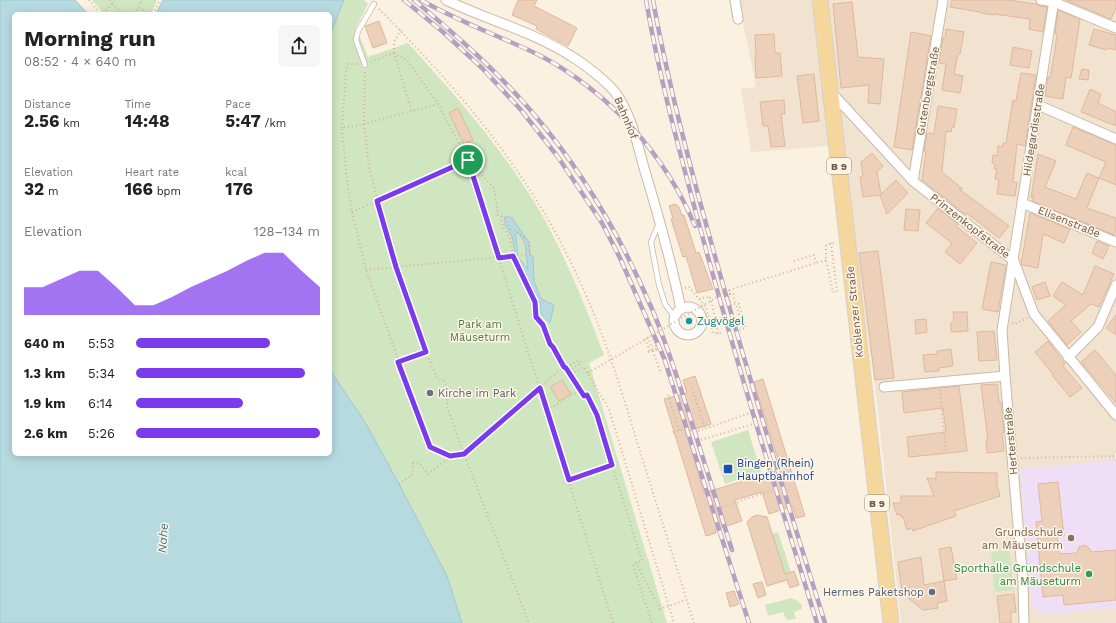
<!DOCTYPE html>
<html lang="en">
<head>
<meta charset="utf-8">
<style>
	body { margin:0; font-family:"Work Sans",sans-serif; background:#f6f6f6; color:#222; height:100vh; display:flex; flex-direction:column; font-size:15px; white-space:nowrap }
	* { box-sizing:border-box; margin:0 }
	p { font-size:13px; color:#767676 }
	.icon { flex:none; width:22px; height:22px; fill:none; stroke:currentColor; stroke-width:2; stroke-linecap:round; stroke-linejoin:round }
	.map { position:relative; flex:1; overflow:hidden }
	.drawer { position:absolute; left:12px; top:12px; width:320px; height:444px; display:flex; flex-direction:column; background:#fff; border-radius:6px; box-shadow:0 2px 10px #0003 }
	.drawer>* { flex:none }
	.pin { position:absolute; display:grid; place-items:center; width:34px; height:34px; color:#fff; margin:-17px; border:2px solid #fff; border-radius:50%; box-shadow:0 1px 4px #0007 }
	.round { display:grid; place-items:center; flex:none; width:42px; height:42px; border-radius:6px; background:#f6f6f6 }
	.headline { display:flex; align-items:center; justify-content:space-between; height:68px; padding:0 12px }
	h1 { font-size:22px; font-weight:700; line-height:30px }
	.figures { display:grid; grid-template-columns:repeat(3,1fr); gap:6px; height:68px; padding:4px 12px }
	.figures div { display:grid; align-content:center }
	.figures b { font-size:17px; font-weight:700 }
	.figures small { font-size:11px; font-weight:400 }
	.figures p { font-size:11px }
	.chart { height:112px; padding:8px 12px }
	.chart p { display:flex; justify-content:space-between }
	.chart svg { width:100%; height:72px; margin-top:4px; fill:#7c3aed; opacity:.7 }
	ul { padding:0 12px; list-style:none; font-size:13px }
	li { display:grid; grid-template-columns:64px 48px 1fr; align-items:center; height:30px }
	li i { height:10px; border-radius:5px; background:#7c3aed }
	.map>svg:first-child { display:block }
	.residential { fill:#f1e3d0 }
	.education { fill:#eedef6 }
	.green { fill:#cfe6c1 }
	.water { fill:#b7dae1; stroke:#9ec9d2; fill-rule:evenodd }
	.building { fill:#edd0ba; stroke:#dfb89c }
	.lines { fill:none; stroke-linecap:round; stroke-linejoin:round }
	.service-casing { stroke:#c9b9a9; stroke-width:6 }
	.minor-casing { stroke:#c9b9a9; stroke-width:11 }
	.primary-casing { stroke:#d7d0cc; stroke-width:17 }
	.path { stroke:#d1b49e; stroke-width:2; stroke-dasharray:1 3; stroke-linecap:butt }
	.service { stroke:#fff; stroke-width:4.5 }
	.minor { stroke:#fff; stroke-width:9 }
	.primary { stroke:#f5d79d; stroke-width:15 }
	.rail-casing { stroke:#b4a1c1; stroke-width:4.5 }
	.rail { stroke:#fdf5e6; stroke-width:3; stroke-dasharray:9; stroke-linecap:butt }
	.path-bridge { stroke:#d1b49e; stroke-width:2; stroke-dasharray:1 3; stroke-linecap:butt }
	.route-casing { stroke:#fff; stroke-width:8 }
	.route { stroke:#7c3aed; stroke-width:5 }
	.culture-dot { fill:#0f9aa8; stroke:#fdf5e6; stroke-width:1.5 }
	.worship-dot { fill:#6b7280; stroke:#fdf5e6; stroke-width:1.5 }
	.transit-dot { fill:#1a4fb4; stroke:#fdf5e6; stroke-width:1.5 }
	.education-dot { fill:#8d6e63; stroke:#fdf5e6; stroke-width:1.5 }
	.leisure-dot { fill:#2e9e5b; stroke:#fdf5e6; stroke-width:1.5 }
	.service-dot { fill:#5c6f8a; stroke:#fdf5e6; stroke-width:1.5 }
	.labels { text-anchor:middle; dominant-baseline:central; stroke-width:3; stroke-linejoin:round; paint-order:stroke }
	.shield { fill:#fdf5e6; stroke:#9a8779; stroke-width:1 }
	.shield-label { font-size:10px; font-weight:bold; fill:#6f584a }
	.street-label { font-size:11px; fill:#6f584a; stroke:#fdf5e6 }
	.culture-label { font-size:11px; fill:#0d838f; stroke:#fdf5e6; text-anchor:start }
	.park-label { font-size:11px; fill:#547a46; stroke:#fdf5e6 }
	.worship-label { font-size:11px; fill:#5b616d; stroke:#fdf5e6; text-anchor:start }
	.transit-label { font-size:11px; fill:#164399; stroke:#fdf5e6; text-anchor:start }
	.education-label { font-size:11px; fill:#785e54; stroke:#fdf5e6; text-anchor:end }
	.leisure-label { font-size:11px; fill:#27864d; stroke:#fdf5e6; text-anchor:end }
	.service-label { font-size:11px; fill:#4e5e75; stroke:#fdf5e6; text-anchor:end }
	.water-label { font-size:12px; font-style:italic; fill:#467581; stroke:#fdf5e6 }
</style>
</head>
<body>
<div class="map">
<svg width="1116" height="623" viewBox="0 0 1116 623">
	<rect width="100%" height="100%" fill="#faf1e1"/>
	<polygon class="residential" points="729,0 1116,0 1116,623 901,623 877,403 841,145 751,152 741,89 756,87 742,18 732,19"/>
	<polygon class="education" points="1116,460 1116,608 1043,615 1032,607 1020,469"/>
	<g class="green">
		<polygon points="92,0 157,0 151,14 112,14 109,11 104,14"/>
		<path d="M344,0H364L368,4L356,27L368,57L408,43C458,98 509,156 546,222C569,265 587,310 604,355L589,363L667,623H462L447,576L330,370V35Z"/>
		<polygon points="748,430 761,472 725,484 711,442"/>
		<polygon points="778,532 791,572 785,574 772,534"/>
		<polygon points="1009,550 1014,590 995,592 991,552"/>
		<polygon points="791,598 796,600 802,605 802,609 794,612 796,619 787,620 783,612 768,616 765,605"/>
	</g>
	<g class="water">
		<polygon points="0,0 75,0 88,14 14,14 14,454 330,454 330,370 365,422 399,484 447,576 462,623 0,623"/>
		<polygon points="163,0 344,0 330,35 330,14 156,14"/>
		<path d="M505,216L512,218L528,241L530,256H533L534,281L541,299L554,305L550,323L540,312L541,305L524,270L516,258L512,236L505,225ZM518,232L525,243L528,270L518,257L516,238L515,235Z"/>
	</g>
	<g class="building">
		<polygon points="518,0 537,0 534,6 577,28 568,46 536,29 537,26 512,15"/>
		<polygon points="952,0 1008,0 1036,4 1040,6 1047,7 1043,32 1029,29 1030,19 994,14 994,15 980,13 980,12 950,7"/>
		<polygon points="1066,0 1116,0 1116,8 1111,19"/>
		<polygon points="852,2 858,57 884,59 880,104 868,103 869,85 841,88 833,4"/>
		<polygon points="1058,10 1080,19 1071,78 1066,77 1063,99 1045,96 1048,77 1050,78 1055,50 1057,34 1055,34"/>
		<polygon points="379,21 387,43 373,48 365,26"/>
		<polygon points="946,29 964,32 960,54 958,54 954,74 963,76 960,93 942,90 946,64 939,63 943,37 945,38"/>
		<polygon points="1094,29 1116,35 1116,50 1107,48 1106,50 1089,45"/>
		<polygon points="911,32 931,36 912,150 894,147"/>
		<polygon points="774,34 775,53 780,53 782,76 756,78 755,55 756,55 755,35"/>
		<polygon points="1013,47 1032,51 1029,68 1010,65"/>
		<polygon points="1082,69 1089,70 1088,80 1079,79"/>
		<polygon points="1021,73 1036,75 1025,146 1017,144 1013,182 1017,182 1015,196 997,194 999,180 995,179 997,169 994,169 995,164 992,163 993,155 997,156 998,146 1002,147 1003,143 1006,143 1013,100 1016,101"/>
		<polygon points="814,74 819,121 803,123 797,76"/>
		<polygon points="1090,89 1101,94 1098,103 1116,112 1116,126 1081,112"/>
		<polygon points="784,100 785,114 781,114 785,146 771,147 768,126 763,126 760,102"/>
		<polygon points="938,106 957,109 954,128 952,127 951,132 946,131 942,172 963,189 959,189 1009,226 999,238 972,217 966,213 965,214 922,180 926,152 924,152 927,133 934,134"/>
		<polygon points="458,108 473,140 464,144 449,113"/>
		<polygon points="1073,127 1116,145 1116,185 1099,178 1106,162 1066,145"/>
		<polygon points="872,153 883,166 877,172 881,194 896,180 908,193 887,214 880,195 863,197 860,177 863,176 861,162"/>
		<polygon points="1038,154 1056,161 1045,187 1076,199 1087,173 1099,178 1087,208 1116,218 1116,230 1114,235 1032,201 1034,195 1031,198"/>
		<polygon points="675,204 679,207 682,216 684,215 696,253 699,252 713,289 697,293 686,256 683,257 671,219 673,218 669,206"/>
		<polygon points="938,208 958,224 956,226 977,243 960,264 945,252 952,243 926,223"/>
		<polygon points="906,209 920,210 918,231 904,230"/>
		<polygon points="1030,213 1070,229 1064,243 1043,234 1038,268 1022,265 1021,264"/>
		<polygon points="1097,241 1109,246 1103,259 1092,253"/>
		<polygon points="878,251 894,378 875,380 859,253"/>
		<polygon points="991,262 1006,265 998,312 982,309"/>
		<polygon points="1095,266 1114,274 1099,307 1091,304 1071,321 1081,332 1067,345 1048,321 1066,305 1053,296 1062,282 1083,295"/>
		<polygon points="1045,282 1050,296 1037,300 1032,287"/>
		<polygon points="953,312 967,312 968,331 951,332 951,323 954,322"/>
		<polygon points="1116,315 1116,335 1106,328"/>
		<polygon points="926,319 927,332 916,334 915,320"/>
		<polygon points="994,331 997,360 979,361 977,332"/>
		<polygon points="1048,341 1065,364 1063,366 1082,388 1070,397 1052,375 1053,374 1035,352"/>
		<polygon points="951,349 953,366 939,368 939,371 925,372 923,355 937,354 937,351"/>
		<polygon points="1095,350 1116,375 1116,403 1081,362"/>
		<polygon points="695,376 711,424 686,432 704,493 781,469 754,382 763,379 805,516 796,518 792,506 769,514 762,492 735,500 742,521 715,530 716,533 706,536 664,399 687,393 683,380"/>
		<polygon points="562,380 571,394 559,401 550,387"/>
		<polygon points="997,384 999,402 1001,402 1004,433 1002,433 1004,451 987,453 986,440 988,440 981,385"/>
		<polygon points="959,386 967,451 909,457 907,437 946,432 943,408 904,413 902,392"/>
		<polygon points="936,472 997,473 997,485 1000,496 954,511 956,516 913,531 912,528 907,530 903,517 901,517 900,514 897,515 893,503 901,503 901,496 934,496 927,478 936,479"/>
		<polygon points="1058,482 1064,536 1057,537 1059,554 1077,553 1079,547 1084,545 1089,548 1091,552 1116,550 1116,600 1064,605 1063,595 1043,597 1036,522 1042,521 1038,484"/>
		<polygon points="757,515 767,517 785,574 794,571 799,585 790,588 787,580 767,586 747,522 752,517"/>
		<polygon points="951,547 957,579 944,581 939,549"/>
		<polygon points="921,557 924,585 944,581 947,601 937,603 938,608 923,610 902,593 898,562"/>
		<polygon points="762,582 766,595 758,598 753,584"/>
		<polygon points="734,591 739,604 730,607 726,593"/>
		<polygon points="1014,594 1016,612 1011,612 1011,623 1000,623 997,596"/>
	</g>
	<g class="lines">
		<g class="service-casing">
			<g id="service">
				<polyline points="365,65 356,40 358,31 374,4"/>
				<polyline points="659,223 651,242 659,285 665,304 675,318"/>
			</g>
		</g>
		<g class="minor-casing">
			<g id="minor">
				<path d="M446,0C487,20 532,31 571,56C583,63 606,81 615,92C631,114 637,142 644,168C658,214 671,261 681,309"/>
				<polyline points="735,0 738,19"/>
				<polyline points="1041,0 1054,2 1116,28"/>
				<polyline points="831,92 913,181 1014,261 1034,314 1116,415"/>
				<polyline points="1038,105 1116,139"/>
				<polyline points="913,181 943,0"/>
				<polyline points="1022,203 1116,242"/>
				<circle cx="688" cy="321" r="14"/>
				<polyline points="1068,357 1098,327 1116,285"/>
				<polyline points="884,387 1005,376"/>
				<polyline points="1024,623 1023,582 1005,376 1002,330 1054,0"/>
			</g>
		</g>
		<g class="primary-casing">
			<polyline id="primary" points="820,0 891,623"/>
		</g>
		<g class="path">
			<polyline points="89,0 101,14"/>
			<polyline points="110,0 122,14"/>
			<polyline points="139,8 149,13 149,14"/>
			<path d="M379,9C399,29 418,49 437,70C492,131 541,198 576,273C603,329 621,389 639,448C657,506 676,565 694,623"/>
			<polyline points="108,14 106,11 113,3"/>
			<polyline points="135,14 142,0"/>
			<polyline points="153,14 160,0"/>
			<polyline points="401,30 394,42 394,53 412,112"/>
			<polyline points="394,53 407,60 438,104 468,160 613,623"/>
			<polyline points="371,62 394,53"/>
			<polyline points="365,72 364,124 369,167 396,267 426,352 437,378 444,381 448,389 447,406 464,454 529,623"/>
			<polyline points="438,104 364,124 342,128 346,172 352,212 366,270 430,447 450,457 464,454 563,367 566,368 579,360 581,363 571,369 573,373 584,367 609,409 674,623"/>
			<polyline points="342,128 346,72 348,64 357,64"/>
			<polyline points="352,212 468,160 494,188 498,215 501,216 503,227 510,238 514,260 535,302 536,317 543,325 550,344 553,347 563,367"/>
			<polyline points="831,243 837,292 833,292 826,260 826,245 835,243"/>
			<polyline points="794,261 814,255 816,263"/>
			<polyline points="366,270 530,254 530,243 517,231 510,229 504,217 501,216"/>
			<polyline points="685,288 689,287 706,307 713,333 722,333"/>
			<polyline points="729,290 730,294 733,293 735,302 739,304 746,328 739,330"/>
			<polyline points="730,294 728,295 731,305 736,304 743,329"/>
			<polyline points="699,299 709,296 712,304 718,334"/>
			<polyline points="1012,323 1015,324 1027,318"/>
			<polyline points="648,337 653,351"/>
			<polyline points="653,351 661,374"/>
			<polyline points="648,352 658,349"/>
			<polyline points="399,362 425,352"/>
			<polyline points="692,388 705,429"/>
			<polyline points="940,390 946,453"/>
			<polyline points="579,391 583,396 587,395 597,415 612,465"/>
			<polyline points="668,395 679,430"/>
			<polyline points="547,410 579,391 566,368"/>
			<polyline points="698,431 750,413"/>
			<polyline points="673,432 685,429"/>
			<polyline points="701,440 753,424"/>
			<polyline points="1021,458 1116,456"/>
			<polyline points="569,479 612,465 642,561 636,563"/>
			<polyline points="399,484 413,474 413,463 420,464 428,474 450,457"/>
			<polyline points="722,507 773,490"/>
			<polyline points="652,623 633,565 636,563 660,609 686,600"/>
		</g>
		<use href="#service" class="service"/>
		<use href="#minor" class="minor"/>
		<use href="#primary" class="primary"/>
		<g class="rail-casing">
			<g id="rail">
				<polyline points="404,0 443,32 482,68 521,110 558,157 602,223 620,258 664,358 749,623"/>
				<path d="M414,0C456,35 497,71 532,112C582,170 622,239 652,309C667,344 678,380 690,417C704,461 718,506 732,550"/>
				<path d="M421,0C459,22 500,36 539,55C608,91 665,154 695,226"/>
				<path d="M646,0C659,76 679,150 699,224C735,358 776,490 817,623"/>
				<path d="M653,0C668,84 690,167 713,249C748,375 786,499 825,623"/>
			</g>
		</g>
		<use href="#rail" class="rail"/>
		<g class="path-bridge">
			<polyline points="645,339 650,352 657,349 652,335"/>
			<polyline points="588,373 729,290 826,260"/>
		</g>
	</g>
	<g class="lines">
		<g class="route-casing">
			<polygon id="route" points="468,160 499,258 513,256 535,302 536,317 543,325 550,344 553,347 564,367 566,368 584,396 587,395 597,415 612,465 569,480 540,388 464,454 450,456 430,447 398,362 426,352 396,267 377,201"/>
		</g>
		<use href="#route" class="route"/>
	</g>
	<circle class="culture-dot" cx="689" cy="321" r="4"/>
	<circle class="worship-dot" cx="430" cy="393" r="4"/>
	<rect class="transit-dot" x="723" y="464" width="10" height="10" rx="2"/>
	<circle class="education-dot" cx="1071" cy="538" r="4"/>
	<circle class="leisure-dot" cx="1089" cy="574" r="4"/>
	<circle class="service-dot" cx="932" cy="592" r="4"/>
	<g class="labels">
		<g class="shield">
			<rect x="827" y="158" width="24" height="16" rx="3"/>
			<rect x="865" y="495" width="24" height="16" rx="3"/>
		</g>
		<g class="shield-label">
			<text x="839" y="166">B 9</text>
			<text x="877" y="503">B 9</text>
		</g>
		<g class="street-label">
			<text transform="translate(928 91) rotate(-80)">Gutenbergstraße</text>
			<text transform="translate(626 118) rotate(67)">Bahnhof</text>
			<text transform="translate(1034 130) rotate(-81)">Hildegardisstraße</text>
			<text transform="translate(1069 222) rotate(22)">Elisenstraße</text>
			<text transform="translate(970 226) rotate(38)">Prinzenkopfstraße</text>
			<text transform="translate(855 312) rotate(-96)">Koblenzer Straße</text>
			<text transform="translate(1011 441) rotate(-95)">Herterstraße</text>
		</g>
		<g class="culture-label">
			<text x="697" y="321">Zugvögel</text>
		</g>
		<g class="park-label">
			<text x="480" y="324">Park am<tspan x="480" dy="13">Mäuseturm</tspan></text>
		</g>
		<g class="worship-label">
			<text x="438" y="393">Kirche im Park</text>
		</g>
		<g class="transit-label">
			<text x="737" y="463">Bingen (Rhein)<tspan x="737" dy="13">Hauptbahnhof</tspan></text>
		</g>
		<g class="education-label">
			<text x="1063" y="532">Grundschule<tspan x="1063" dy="13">am Mäuseturm</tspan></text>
		</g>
		<g class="leisure-label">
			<text x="1081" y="568">Sporthalle Grundschule<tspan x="1081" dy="13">am Mäuseturm</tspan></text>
		</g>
		<g class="service-label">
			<text x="924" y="592">Hermes Paketshop</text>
		</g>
		<g class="water-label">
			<text transform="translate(163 538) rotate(-86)">Nahe</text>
		</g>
	</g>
</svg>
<div class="pin" style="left:468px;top:160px;background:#1e9e55"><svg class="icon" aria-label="arrive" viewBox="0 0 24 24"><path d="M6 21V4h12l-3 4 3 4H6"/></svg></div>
<section class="drawer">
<div class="headline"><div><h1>Morning run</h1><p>08:52 · 4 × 640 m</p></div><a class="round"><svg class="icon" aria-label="share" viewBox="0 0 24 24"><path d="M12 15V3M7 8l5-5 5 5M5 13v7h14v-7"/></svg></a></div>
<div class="figures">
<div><p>Distance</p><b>2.56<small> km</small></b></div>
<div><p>Time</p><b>14:48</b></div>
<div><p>Pace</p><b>5:47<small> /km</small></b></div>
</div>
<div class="figures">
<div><p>Elevation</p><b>32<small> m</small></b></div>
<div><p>Heart rate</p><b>166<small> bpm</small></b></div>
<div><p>kcal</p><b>176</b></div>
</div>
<div class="chart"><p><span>Elevation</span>128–134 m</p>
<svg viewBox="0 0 160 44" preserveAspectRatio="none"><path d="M0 44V27L10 27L20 22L30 17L40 17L50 27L60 38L70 38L80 33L90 27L100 22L110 17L120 11L130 6L140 6L150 17L160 27V44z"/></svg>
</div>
<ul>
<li><b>640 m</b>5:53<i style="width:73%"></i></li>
<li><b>1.3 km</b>5:34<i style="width:92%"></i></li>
<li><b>1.9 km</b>6:14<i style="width:58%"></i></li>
<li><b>2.6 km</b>5:26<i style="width:100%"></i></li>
</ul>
</section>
</div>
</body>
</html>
